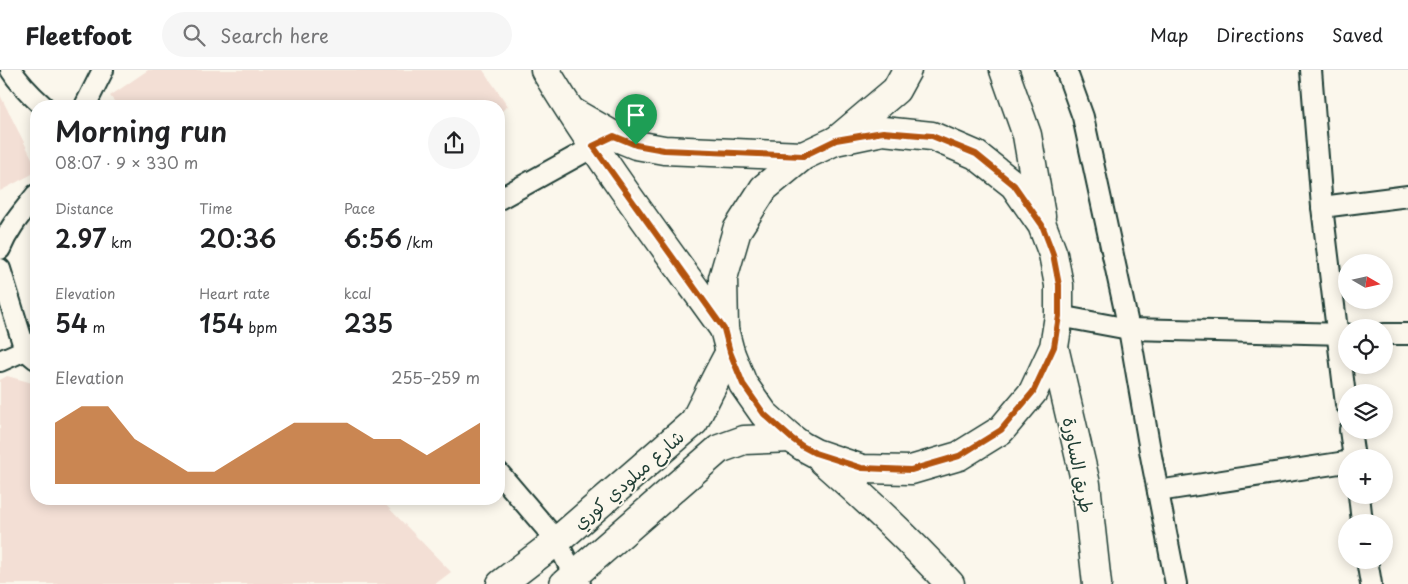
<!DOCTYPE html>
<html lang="en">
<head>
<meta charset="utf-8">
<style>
	body { margin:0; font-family:"Playpen Sans","Playpen Sans Arabic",sans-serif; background:#f6f6f6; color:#202124; height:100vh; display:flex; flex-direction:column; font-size:19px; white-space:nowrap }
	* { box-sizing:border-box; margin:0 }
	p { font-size:16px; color:#757577 }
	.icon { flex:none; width:28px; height:28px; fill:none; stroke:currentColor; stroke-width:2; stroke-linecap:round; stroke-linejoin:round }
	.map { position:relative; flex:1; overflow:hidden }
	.sheet { position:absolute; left:30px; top:30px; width:475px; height:405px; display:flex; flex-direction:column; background:#fff; border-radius:20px; box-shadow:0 2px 12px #0003 }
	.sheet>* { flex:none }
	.needle { width:32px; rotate:99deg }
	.fabs { position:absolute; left:1338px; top:184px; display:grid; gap:10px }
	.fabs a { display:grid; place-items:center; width:55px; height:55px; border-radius:50%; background:#fff; box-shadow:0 2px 12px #0003; font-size:25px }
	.pin { position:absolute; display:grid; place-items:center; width:42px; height:42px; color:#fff; margin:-51px -21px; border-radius:50% 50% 50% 0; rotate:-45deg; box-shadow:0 0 5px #0007 }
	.pin .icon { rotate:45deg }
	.round { display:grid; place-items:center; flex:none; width:52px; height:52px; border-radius:26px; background:#f6f6f6 }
	.head { display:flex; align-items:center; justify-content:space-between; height:85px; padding:0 25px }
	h1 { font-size:28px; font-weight:600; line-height:38px }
	.metrics { display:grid; grid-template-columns:repeat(3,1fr); gap:8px; height:85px; padding:5px 25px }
	.metrics div { display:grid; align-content:center }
	.metrics b { font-size:25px; font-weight:600 }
	.metrics small { font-size:14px; font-weight:400 }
	.metrics p { font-size:14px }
	.chart { height:140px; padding:10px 25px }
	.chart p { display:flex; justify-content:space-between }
	.chart svg { width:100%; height:90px; margin-top:5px; fill:#b45309; opacity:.7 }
	header { display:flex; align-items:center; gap:30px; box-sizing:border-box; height:70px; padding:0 25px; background:#fff; border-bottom:1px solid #e0e0e0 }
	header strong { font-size:24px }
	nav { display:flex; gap:28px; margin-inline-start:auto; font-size:18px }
	.search { width:350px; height:45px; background:#f6f6f6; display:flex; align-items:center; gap:12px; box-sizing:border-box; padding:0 18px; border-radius:28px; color:#757577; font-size:19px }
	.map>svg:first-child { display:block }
	.built { fill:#f3dfd5 }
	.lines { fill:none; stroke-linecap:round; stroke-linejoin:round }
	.minor-casing { stroke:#1f3d34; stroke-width:24 }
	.secondary-casing { stroke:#1f3d34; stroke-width:31 }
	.minor { stroke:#fbf7ec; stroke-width:20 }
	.secondary { stroke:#fbf7ec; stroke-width:28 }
	.route-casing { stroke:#fff; stroke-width:10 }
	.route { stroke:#b45309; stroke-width:6 }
	.labels { text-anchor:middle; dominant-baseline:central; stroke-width:4; stroke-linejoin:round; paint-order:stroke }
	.street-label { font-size:18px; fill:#1f3d34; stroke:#fbf7ec }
</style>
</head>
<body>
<header>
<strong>Fleetfoot</strong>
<div class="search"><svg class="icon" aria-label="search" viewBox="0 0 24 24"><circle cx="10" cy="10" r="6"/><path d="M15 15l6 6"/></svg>Search here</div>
<nav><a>Map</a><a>Directions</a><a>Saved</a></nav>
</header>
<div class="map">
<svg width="1408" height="514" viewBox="0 0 1408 514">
	<rect width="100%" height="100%" fill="#fbf7ec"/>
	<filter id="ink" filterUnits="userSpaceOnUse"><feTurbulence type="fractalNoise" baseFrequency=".02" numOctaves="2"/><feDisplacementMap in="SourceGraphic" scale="10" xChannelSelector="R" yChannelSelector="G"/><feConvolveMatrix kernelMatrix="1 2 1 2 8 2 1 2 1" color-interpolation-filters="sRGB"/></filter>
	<g filter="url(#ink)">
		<g class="built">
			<polygon points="148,0 483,0 508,36 499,43 499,36 118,36 110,26"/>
			<polygon points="0,25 36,96 36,102 0,121"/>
			<polygon points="7,306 36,314 36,429 380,429 451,502 435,514 0,514 0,310"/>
		</g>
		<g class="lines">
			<g class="minor-casing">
				<g id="minor">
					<path d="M11,0C19,13 32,26 43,36"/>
					<polyline points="1066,0 1083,47 1129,259 1151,386 1176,514"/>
					<polyline points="1311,0 1322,137 1346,334"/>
					<polyline points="85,36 103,0"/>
					<polyline points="499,129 604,71"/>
					<polyline points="1322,137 1408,126"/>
					<path d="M0,179C9,157 22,143 36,125"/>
					<polyline points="0,199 25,280 36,289"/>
					<polyline points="1059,246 1129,259 1346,264"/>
					<polyline points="1384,264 1408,264"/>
					<polyline points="0,291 25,280"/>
					<polyline points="1350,360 1354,388"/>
					<polyline points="499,403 557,471 574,506 580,514"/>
					<polyline points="1158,421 1346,392"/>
					<polyline points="1359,425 1362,452"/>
					<polyline points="1367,490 1371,514"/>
				</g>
			</g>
			<g class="secondary-casing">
				<g id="secondary">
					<path d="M545,0C599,90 663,174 724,259"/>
					<polyline points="1004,0 1027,65 1041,146"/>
					<polyline points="574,43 614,66 636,75 664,80 803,86"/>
					<polyline points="838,69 896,20 907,0"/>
					<polyline points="1054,277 1033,322 1001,360 959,386 911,400 862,399 815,383 802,376 791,368 764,344 743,314 730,282 724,259 723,208 737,160 764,118 803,86 835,71 883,61 932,66 976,85 1014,115 1042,155 1053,184 1059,215 1059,246 1054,277 1086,414 1097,514"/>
					<path d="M823,391C867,430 910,470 950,514"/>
					<path d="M501,514L557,471L694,352C706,329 717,305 730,282"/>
					<polyline points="564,514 719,379 744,370 791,368"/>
				</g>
			</g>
			<use href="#minor" class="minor"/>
			<use href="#secondary" class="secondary"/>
		</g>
	</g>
	<g class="lines" filter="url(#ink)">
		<g class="route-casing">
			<polygon id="route" points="883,62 932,66 976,84 1014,115 1042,155 1053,184 1059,215 1059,246 1054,277 1033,322 1001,360 959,386 911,400 862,398 815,383 802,376 791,368 764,344 743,314 730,282 724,259 593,76 614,66 636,75 664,80 803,86 836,70"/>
		</g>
		<use href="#route" class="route"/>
	</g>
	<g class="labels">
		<g class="street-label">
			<text transform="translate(1079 395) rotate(79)">طريق الساورة</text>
			<text transform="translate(628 409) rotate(-41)">شارع ميلودي كوري</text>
		</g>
	</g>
</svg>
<div class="fabs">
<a><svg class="needle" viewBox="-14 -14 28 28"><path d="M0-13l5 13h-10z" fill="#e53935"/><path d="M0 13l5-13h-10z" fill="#757577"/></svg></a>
<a><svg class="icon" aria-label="locate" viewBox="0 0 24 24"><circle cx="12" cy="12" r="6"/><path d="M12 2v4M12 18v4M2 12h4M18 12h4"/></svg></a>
<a><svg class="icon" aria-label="layers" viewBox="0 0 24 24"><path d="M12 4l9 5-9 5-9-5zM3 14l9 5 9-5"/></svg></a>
<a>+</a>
<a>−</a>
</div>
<div class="pin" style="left:636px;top:75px;background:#1e9e55"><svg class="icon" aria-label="arrive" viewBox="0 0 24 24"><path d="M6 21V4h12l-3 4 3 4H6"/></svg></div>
<section class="sheet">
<div class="head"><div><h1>Morning run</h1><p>08:07 · 9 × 330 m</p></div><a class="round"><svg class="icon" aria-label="share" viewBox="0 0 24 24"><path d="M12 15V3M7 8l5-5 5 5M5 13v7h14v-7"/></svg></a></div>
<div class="metrics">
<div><p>Distance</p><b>2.97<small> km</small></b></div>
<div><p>Time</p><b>20:36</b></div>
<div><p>Pace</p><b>6:56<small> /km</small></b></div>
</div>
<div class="metrics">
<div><p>Elevation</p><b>54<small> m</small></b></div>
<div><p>Heart rate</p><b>154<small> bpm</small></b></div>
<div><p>kcal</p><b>235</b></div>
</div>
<div class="chart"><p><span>Elevation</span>255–259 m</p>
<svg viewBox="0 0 160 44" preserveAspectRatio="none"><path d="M0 44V14L10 6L20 6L30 22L40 30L50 38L60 38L70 30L80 22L90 14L100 14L110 14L120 22L130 22L140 30L150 22L160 14V44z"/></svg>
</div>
</section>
</div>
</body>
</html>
